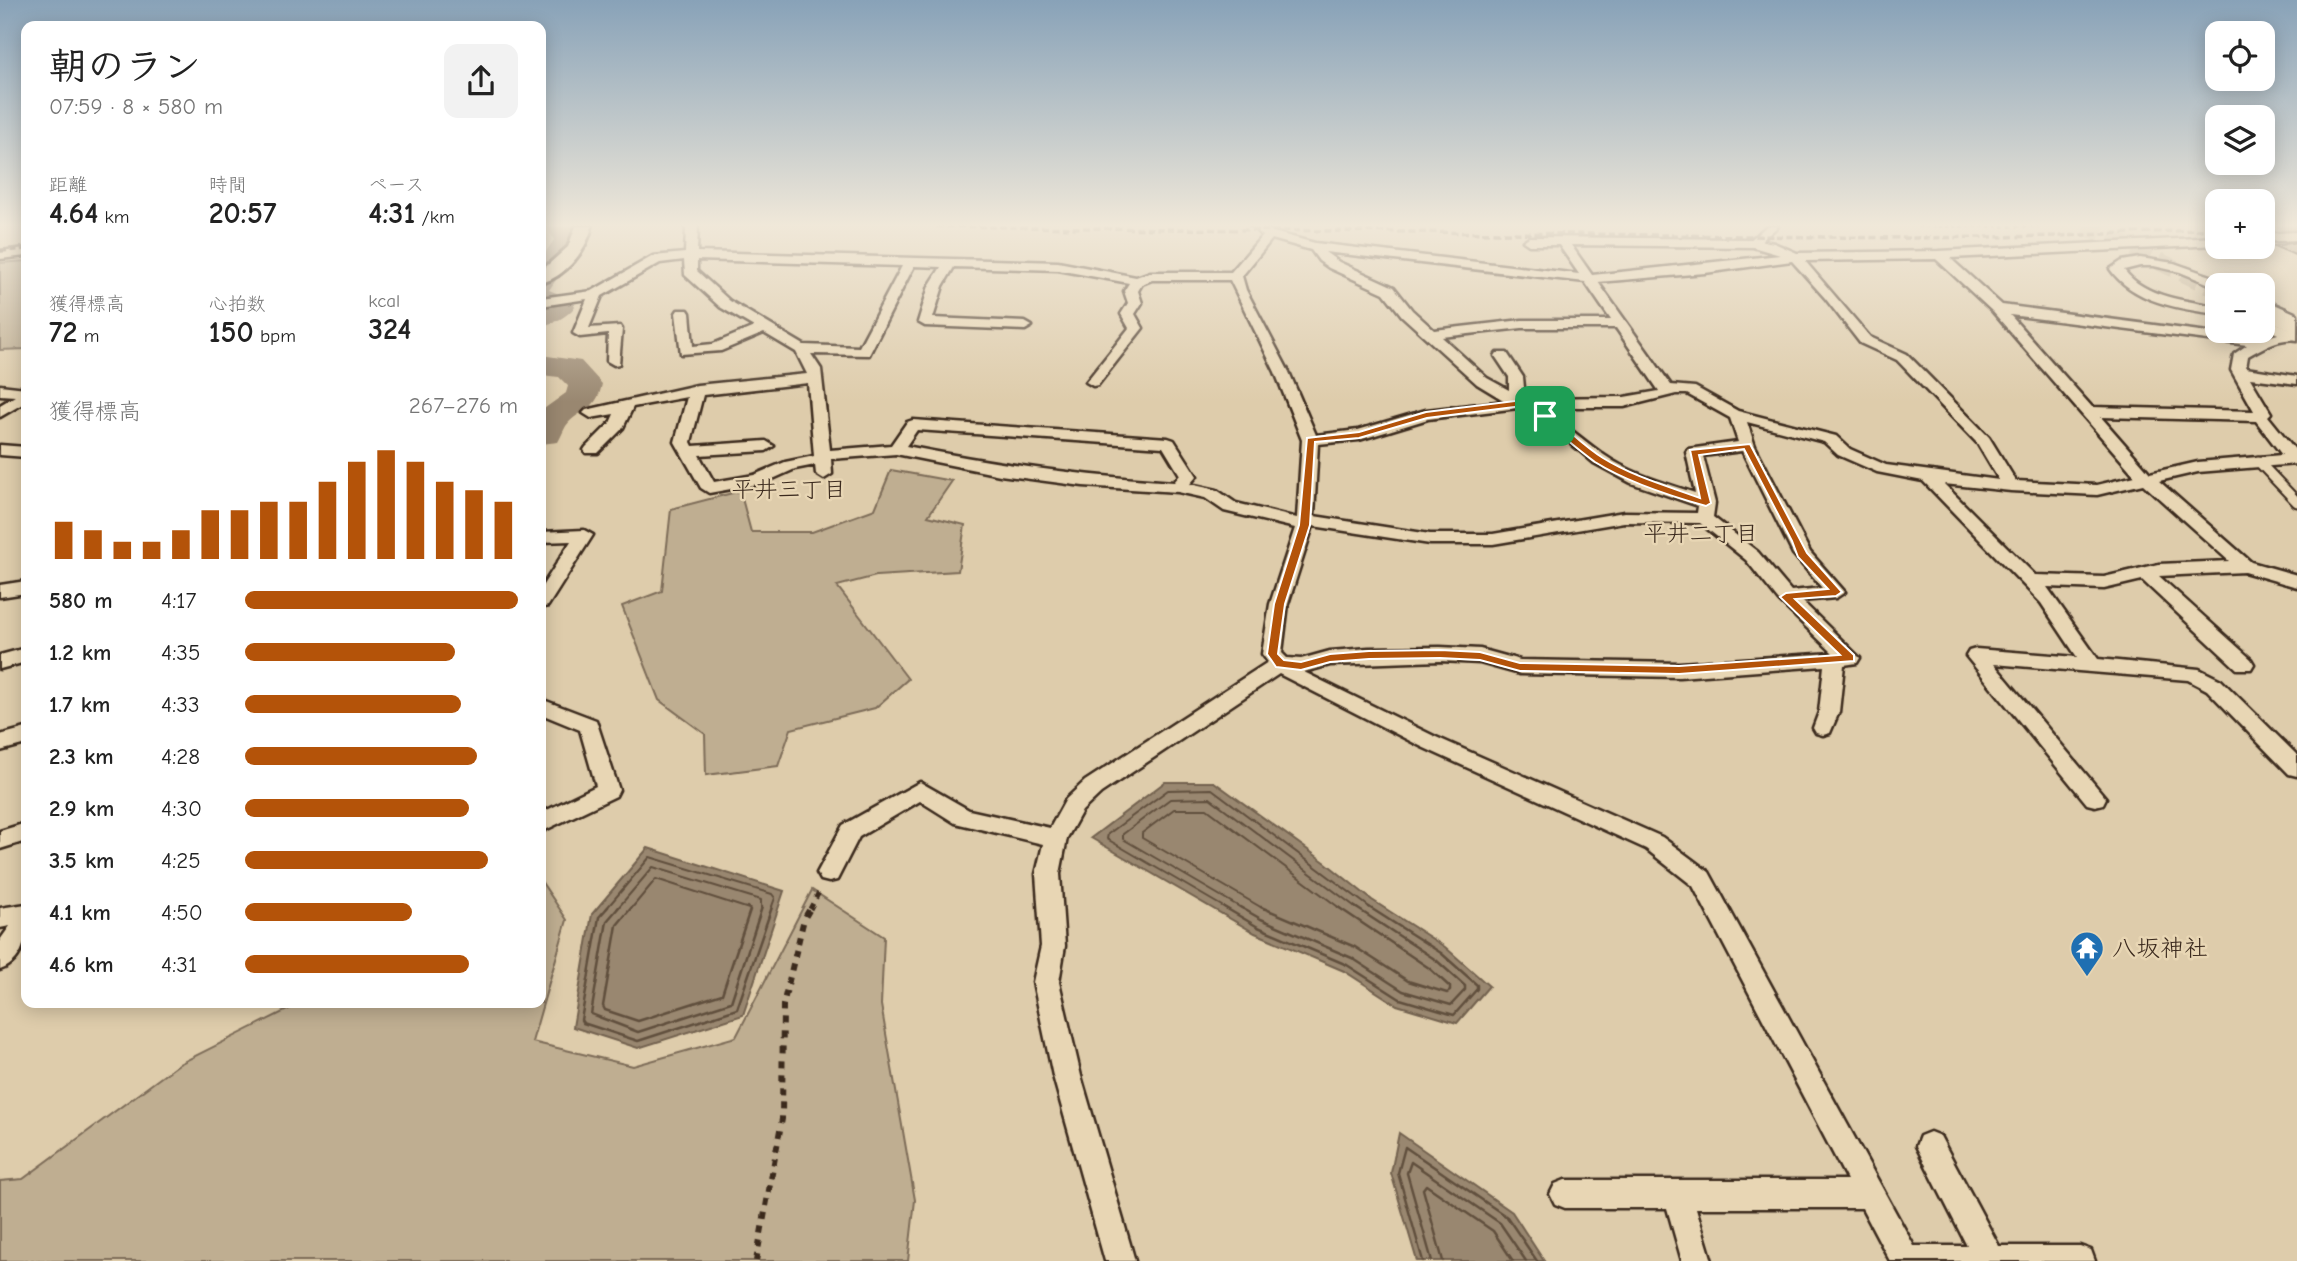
<!DOCTYPE html>
<html lang="ja">
<head>
<meta charset="utf-8">
<style>
	body { margin:0; font-family:"Comic Neue","Klee One",sans-serif; background:#f2f2f2; color:#222; height:100vh; display:flex; flex-direction:column; font-size:26px; white-space:nowrap }
	* { box-sizing:border-box; margin:0 }
	p { font-size:23px; color:#767676 }
	.icon { flex:none; width:38px; height:38px; fill:none; stroke:currentColor; stroke-width:2; stroke-linecap:round; stroke-linejoin:round }
	.map { position:relative; flex:1; overflow:hidden }
	.drawer { position:absolute; left:21px; top:21px; width:525px; height:987px; display:flex; flex-direction:column; background:#fff; border-radius:14px; box-shadow:0 4px 18px #0003 }
	.drawer>* { flex:none }
	.tools { position:absolute; left:2205px; top:21px; display:grid; gap:14px }
	.tools a { display:grid; place-items:center; width:70px; height:70px; border-radius:14px; background:#fff; box-shadow:0 4px 18px #0003; font-size:35px }
	.pin { position:absolute; display:grid; place-items:center; width:60px; height:60px; color:#fff; margin:-30px; border-radius:14px; box-shadow:0 4px 10px #0006 }
	.round { display:grid; place-items:center; flex:none; width:74px; height:74px; border-radius:14px; background:#f2f2f2 }
	.overview { display:flex; align-items:center; justify-content:space-between; height:119px; padding:0 28px }
	h1 { font-size:38px; font-weight:700; line-height:52px }
	.metrics { display:grid; grid-template-columns:repeat(3,1fr); gap:10px; height:119px; padding:7px 28px }
	.metrics div { display:grid; align-content:center }
	.metrics b { font-size:30px; font-weight:700 }
	.metrics small { font-size:19px; font-weight:400 }
	.metrics p { font-size:19px }
	.chart { height:196px; padding:14px 28px }
	.chart p { display:flex; justify-content:space-between }
	.chart svg { width:100%; height:126px; margin-top:7px; stroke:#b45309; stroke-width:6 }
	ul { padding:0 28px; list-style:none; font-size:23px }
	li { display:grid; grid-template-columns:112px 84px 1fr; align-items:center; height:52px }
	li i { height:18px; border-radius:9px; background:#b45309 }
	.map>svg:first-child { display:block }
	.green { fill:#bfae91; stroke:#7d6c58; stroke-width:2 }
	.water { fill:#99876f; stroke:#73624f; stroke-width:2 }
	.lines { fill:none; stroke-linecap:round; stroke-linejoin:round }
	.shore-far1 { stroke:#614f3e; stroke-width:2 }
	.shore { stroke:#614f3e; stroke-width:2.5 }
	.river { fill:#99876f; fill-rule:evenodd }
	.building { fill:#ab9a7f; stroke:#3b2a1e; stroke-width:2 }
	.tertiary-tunnel { stroke:#bdac8f; stroke-width:18; stroke-dasharray:18 9; stroke-linecap:butt }
	.service-casing { stroke:#3b2a1e; stroke-width:13 }
	.pedestrian-casing { stroke:#3b2a1e; stroke-width:5 }
	.minor-casing { stroke:#3b2a1e; stroke-width:5 }
	.tertiary-casing { stroke:#3b2a1e; stroke-width:6 }
	.path-far2 { stroke:#3b2a1e; stroke-width:3.5; stroke-dasharray:3.5 3.5; stroke-linecap:butt }
	.path-far1 { stroke:#3b2a1e; stroke-width:5; stroke-dasharray:6 6; stroke-linecap:butt }
	.path { stroke:#3b2a1e; stroke-width:6; stroke-dasharray:7 7; stroke-linecap:butt }
	.service { stroke:#e8d6b4; stroke-width:9 }
	.pedestrian { fill:#e8d6b4; fill-rule:evenodd }
	.minor { fill:#e8d6b4; fill-rule:evenodd }
	.tertiary { fill:#e8d6b4; fill-rule:evenodd }
	.rail { stroke:#3b2a1e; stroke-width:3.5; stroke-dasharray:7 3.5; stroke-linecap:butt }
	.route { fill:#b45309; stroke:#fff; stroke-width:2; fill-rule:evenodd }
	.labels { text-anchor:middle; dominant-baseline:central; stroke-width:5; stroke-linejoin:round; paint-order:stroke }
	.neighbourhood-label { font-size:23px; fill:#3b2a1e; stroke:#e8d6b4 }
	.near-poi-label { font-size:24px; fill:#3b2a1e; stroke:#e8d6b4; text-anchor:start }
</style>
</head>
<body>
<div class="map">
<svg width="2297" height="1261" viewBox="0 0 2297 1261">
	<rect width="100%" height="100%" fill="#deccab"/>
	<filter id="ink" filterUnits="userSpaceOnUse"><feTurbulence type="fractalNoise" baseFrequency=".0143" numOctaves="2"/><feDisplacementMap in="SourceGraphic" scale="14" xChannelSelector="R" yChannelSelector="G"/><feConvolveMatrix kernelMatrix="1 2 1 2 8 2 1 2 1" color-interpolation-filters="sRGB"/></filter>
	<g filter="url(#ink)">
		<g class="green">
			<polygon points="26,261 26,349 0,350 0,263"/>
			<polygon points="891,470 952,481 928,516 965,525 958,571 876,576 837,586 908,679 875,708 791,729 778,766 706,775 705,734 659,700 622,606 662,591 671,509 740,491 751,532 812,532 875,509"/>
			<polygon points="541,881 567,920 532,1042 633,1066 736,1037 812,890 884,937 881,1005 915,1200 908,1261 0,1261 0,1181 23,1179 179,1064 301,1003 541,1003"/>
		</g>
		<g class="water">
			<polygon points="1165,782 1214,782 1326,863 1372,900 1445,947 1489,986 1457,1023 1397,1005 1344,971 1255,933 1091,838"/>
			<polygon points="648,848 784,891 743,1015 638,1048 573,1027 592,914"/>
			<polygon points="1399,1133 1512,1212 1544,1261 1417,1261 1391,1173"/>
		</g>
		<g class="lines">
			<g class="shore-far1">
				<polyline points="606,909 650,857 772,894 775,898 771,909"/>
				<polyline points="617,909 653,867 761,900 761,909"/>
				<polyline points="631,909 656,879 749,909"/>
				<polyline points="1227,909 1107,839 1108,834 1168,790 1212,789 1372,909"/>
				<polyline points="1243,909 1123,839 1123,834 1170,799 1210,798 1358,909"/>
				<polyline points="1264,909 1142,838 1142,833 1174,809 1207,809 1341,909"/>
			</g>
			<g class="shore">
				<polyline points="608,907 599,917 581,1020 583,1023 638,1041 737,1009 772,907"/>
				<polyline points="619,907 607,921 591,1014 638,1032 731,1002 762,907"/>
				<polyline points="632,907 617,925 603,1006 605,1010 638,1021 722,994 750,910 748,907"/>
				<polyline points="1224,907 1258,927 1347,965 1400,999 1454,1015 1477,989 1477,985 1441,953 1369,907"/>
				<polyline points="1240,907 1261,919 1352,958 1403,991 1451,1005 1465,990 1465,986 1436,960 1355,907"/>
				<polyline points="1261,907 1355,947 1408,981 1447,993 1450,991 1450,987 1429,968 1338,907"/>
				<polyline points="1423,1261 1398,1173 1405,1147 1507,1217 1537,1261"/>
				<polyline points="1432,1261 1407,1173 1411,1162 1500,1223 1526,1261"/>
				<polyline points="1443,1261 1423,1189 1426,1185 1493,1231 1513,1261"/>
			</g>
			<g class="river">
				<path d="M547,226H575L583,241L549,290L571,299L575,306C568,317 554,323 541,326V259L554,240Z"/>
				<polygon points="2277,226 2297,226 2297,236 2281,232"/>
				<path d="M541,355L581,361L602,384C596,414 580,407 566,426C563,431 561,437 558,442L541,444V411L566,393L568,386L559,377L541,375Z"/>
			</g>
		</g>
		<polygon class="building" points="2297,242 2297,256 2274,246"/>
		<g class="lines">
			<polyline class="tertiary-tunnel" points="2085,226 2217,289"/>
			<g class="service-casing">
				<polyline id="service" points="2258,461 2297,502"/>
			</g>
			<g class="pedestrian-casing">
				<polygon id="pedestrian" points="1767,226 1778,226 1757,245 1749,245 1749,241"/>
			</g>
			<g class="minor-casing">
				<g id="minor">
					<path d="M683,226H698L697,252L1058,262L1136,277L1150,272H1231L1262,236L1251,226H1264L1273,232L1315,243L1579,274L1559,245H1529L1523,241L1529,237L1753,239L1774,243L1797,253L1939,251L2217,237V245L1950,258L2002,305L2261,339L2278,334L2263,327V318L2297,331V340C2280,337 2262,348 2248,356L2246,368L2297,376V384L2250,378L2271,413L2268,416L2297,452V464L2198,472L2159,481L2251,562L2297,575V587L2244,572L2159,576L2251,659L2254,664L2251,669H2237L2142,580L2104,589L2047,587L2098,659L2199,669L2221,680L2297,755V776L2289,774L2207,690L2188,680L1994,664L2106,798L2103,804L2095,806L2087,804L1966,656L1969,651L1976,649L2077,657L2041,603L1923,481L1877,472L1838,455L1824,442L1747,422L1755,446L1810,552L1845,592L1836,598L1802,601L1860,658L1857,663L1844,665L1839,712L1830,733L1823,735L1816,733L1813,728L1819,712L1824,666L1679,677L1520,674L1480,663L1440,661L1330,665L1304,672L1436,737L1662,837L1709,872L1914,1246H1967L1916,1146L1920,1136L1930,1132L1940,1136L1999,1246H2080L2091,1250L2095,1261H1890L1862,1208H1696L1712,1261H1682L1667,1208H1565L1555,1204L1550,1194L1555,1184L1565,1180H1847L1693,886L1646,849L1422,747L1279,674L1101,793L1082,811L1067,838L1060,874L1065,946L1059,982L1081,1076L1135,1261H1105L1053,1076L1033,982L1041,946L1036,874L1043,844L955,823L920,801L859,837L837,880L829,882L821,880L817,873L843,825L920,782L969,810L1050,828L1066,799L1085,781L1268,662L1262,654L1270,604L1295,528L1224,511L1205,498L1178,492L1083,486L1000,475L896,454L831,459L832,474L824,479L816,474L815,465L795,469L764,483L709,493L701,488L675,442L687,397L633,407L623,428L598,453H586L584,450L586,447L610,423L614,414L591,418L583,413L586,410L697,385L807,374L796,352L764,333L721,351L681,354L676,313L678,310H688L690,313L693,346L713,344L754,327L720,307L685,275L684,260L660,263L602,296L589,328L620,326L622,329L619,364L614,365L607,361L608,334L580,337L573,333L587,299L541,306V298L592,291L653,256L685,253L686,229ZM1272,239L1311,250L1319,261L1329,268L1384,293L1402,316L1477,384L1505,401L1426,410L1358,430L1316,435L1289,372L1246,290L1242,276ZM1571,245L1753,247L1780,255L1592,275ZM1325,252L1585,282L1611,320H1522L1434,330L1412,310L1394,287L1339,262ZM1936,259L1993,312L2135,476L2097,485L2016,481L1989,437L1907,354L1870,337L1805,261ZM697,260L902,266L859,347L804,345L730,301L697,271ZM1792,261L1825,298L1860,343L1897,360L1977,443L1999,480L1886,465L1850,449L1836,436L1738,411L1695,387L1671,385L1598,282L1705,273ZM914,266L941,267L929,286L918,322L925,326L1025,330L1032,326L1025,322L933,318L943,286L954,267L1058,270L1129,283L1124,291L1128,303L1121,314L1129,328L1086,382L1093,386L1098,385L1143,328L1135,314L1142,303L1138,291L1142,284L1152,280H1230L1275,372L1302,440L1297,518L1236,503L1217,490L1190,484L1197,476L1174,440L1168,438L913,420L907,422L891,445L830,450L821,369L811,354L869,355ZM2010,315L2247,345L2234,354L2231,370L2254,411L2092,407ZM1522,328H1616L1659,391L1624,397L1525,398L1523,377L1507,353H1497L1495,356L1509,377V390L1487,378L1442,337ZM808,383L814,456L785,462L754,475L714,482L699,455L766,451L774,446L766,441L693,446L691,442L703,395ZM1676,394H1687L1730,418L1738,442L1688,449L1686,452L1695,493C1665,483 1631,474 1604,455C1581,439 1565,423 1538,407H1624ZM1518,408L1555,430L1594,463L1631,483L1698,506L1697,513L1624,512L1493,534H1430L1314,516L1318,444L1359,440L1428,419ZM2101,417L2256,421L2282,455L2198,462L2150,473ZM917,430L1163,447L1180,475L1174,482C1082,476 996,464 906,446ZM1742,451L1793,554L1822,588L1791,591L1758,552L1713,517L1715,503L1703,456ZM1944,484L2011,491L2097,495L2143,484L2229,561L2159,564L2104,577L2035,575ZM1624,522L1700,523L1746,560L1779,601L1833,653L1679,663L1520,660L1480,649L1440,647L1369,648L1330,651L1301,659L1287,658L1282,653L1288,604L1313,526L1430,544H1493Z"/>
					<polygon points="2297,232 2297,240 2263,242 2263,234"/>
					<polygon points="26,248 26,256 0,259 0,251"/>
					<path d="M2140,258L2174,263L2228,282L2229,285L2217,287L2180,272L2154,266H2140L2124,270C2144,297 2186,301 2217,306V314C2179,309 2133,302 2110,269L2122,261Z"/>
					<polygon points="2263,299 2297,314 2297,323 2263,308"/>
					<polygon points="0,385 26,388 26,402 0,417 0,405 15,396 0,395"/>
					<polygon points="0,445 26,447 26,457 0,455"/>
					<polygon points="584,530 593,535 548,606 541,608 541,588 571,541 541,542 541,532"/>
					<polygon points="26,581 26,593 0,597 0,585"/>
					<polygon points="26,648 26,662 0,669 0,655"/>
					<polygon points="541,699 596,720 619,790 616,796 541,832 541,813 596,786 580,730 541,714"/>
					<polygon points="26,728 26,744 0,751 0,735"/>
					<polygon points="26,823 26,841 0,849 0,831"/>
					<path d="M26,904C27,929 28,960 0,970V940L10,926L0,928V908Z"/>
				</g>
			</g>
			<g class="tertiary-casing">
				<g id="tertiary">
					<path d="M576,226H592C587,250 565,277 541,283V271L568,247Z"/>
					<polygon points="2272,310 2297,320 2297,332 2266,319 2263,315 2266,311"/>
				</g>
			</g>
			<polyline class="path-far2" points="1918,226 2052,226"/>
			<polyline class="path-far1" points="810,909 819,892"/>
			<polyline class="path" points="756,1261 782,1119 783,1005 804,919 811,907"/>
			<use href="#service" class="service"/>
			<use href="#pedestrian" class="pedestrian"/>
			<use href="#minor" class="minor"/>
			<use href="#tertiary" class="tertiary"/>
			<g class="rail">
				<polyline points="936,226 1910,238 2057,236 2217,229"/>
				<polyline points="2263,226 2267,226"/>
				<polyline points="0,251 26,249"/>
			</g>
		</g>
	</g>
	<linearGradient id="sky" x2="0" y2="1"><stop stop-color="#88a2b8"/><stop offset="0.56" stop-color="#f0e8d9"/><stop offset="1" stop-color="#f0e8d9" stop-opacity="0"/></linearGradient>
	<rect width="2297" height="402" fill="url(#sky)"/>
	<path class="route" d="M1523,400C1554,412 1575,441 1603,458C1632,476 1667,486 1700,498L1690,450L1750,444L1807,553L1842,592L1836,596L1795,599L1854,655V661L1679,674L1520,671L1480,660L1440,658L1369,659L1330,662L1301,670L1276,667L1267,654L1274,604L1299,525L1307,438L1359,432L1426,412ZM1522,406C1548,422 1570,444 1595,462C1627,482 1670,496 1706,506L1711,503L1699,455L1744,449L1792,541L1798,557L1828,589L1786,593L1780,597L1840,655L1679,666L1520,663L1480,652L1440,650L1369,651L1330,654L1301,662L1284,660L1278,654L1285,604L1310,525L1315,442L1359,438L1427,418Z"/>
	<defs>
		<g id="temple-pin" transform="scale(1.75)"><path d="M0 17L-7.5 6A9.5 9.5 0 1 1 7.5 6Z" fill="#1f6fb2" stroke="#e8d6b4"/><path d="M0-6L5-2H3V0L6.5 2.5H4V6H1.5V3h-3V6H-4V2.5H-6.5L-3 0V-2H-5Z" fill="#fff"/></g>
	</defs>
	<g fill-rule="evenodd">
		<use href="#temple-pin" x="2087" y="948"/>
	</g>
	<g class="labels">
		<g class="neighbourhood-label">
			<text x="789" y="489">平井三丁目</text>
			<text x="1701" y="533">平井二丁目</text>
		</g>
		<g class="near-poi-label">
			<text x="2112" y="948">八坂神社</text>
		</g>
	</g>
</svg>
<div class="tools">
<a><svg class="icon" aria-label="locate" viewBox="0 0 24 24"><circle cx="12" cy="12" r="6"/><path d="M12 2v4M12 18v4M2 12h4M18 12h4"/></svg></a>
<a><svg class="icon" aria-label="layers" viewBox="0 0 24 24"><path d="M12 4l9 5-9 5-9-5zM3 14l9 5 9-5"/></svg></a>
<a>+</a>
<a>−</a>
</div>
<div class="pin" style="left:1545px;top:416px;background:#1e9e55"><svg class="icon" aria-label="arrive" viewBox="0 0 24 24"><path d="M6 21V4h12l-3 4 3 4H6"/></svg></div>
<section class="drawer">
<div class="overview"><div><h1>朝のラン</h1><p>07:59 · 8 × 580 m</p></div><a class="round"><svg class="icon" aria-label="share" viewBox="0 0 24 24"><path d="M12 15V3M7 8l5-5 5 5M5 13v7h14v-7"/></svg></a></div>
<div class="metrics">
<div><p>距離</p><b>4.64<small> km</small></b></div>
<div><p>時間</p><b>20:57</b></div>
<div><p>ペース</p><b>4:31<small> /km</small></b></div>
</div>
<div class="metrics">
<div><p>獲得標高</p><b>72<small> m</small></b></div>
<div><p>心拍数</p><b>150<small> bpm</small></b></div>
<div><p>kcal</p><b>324</b></div>
</div>
<div class="chart"><p><span>獲得標高</span>267–276 m</p>
<svg viewBox="0 0 160 44" preserveAspectRatio="none"><path d="M5 44V31M15 44V34M25 44V38M35 44V38M45 44V34M55 44V27M65 44V27M75 44V24M85 44V24M95 44V17M105 44V10M115 44V6M125 44V10M135 44V17M145 44V20M155 44V24"/></svg>
</div>
<ul>
<li><b>580 m</b>4:17<i style="width:100%"></i></li>
<li><b>1.2 km</b>4:35<i style="width:77%"></i></li>
<li><b>1.7 km</b>4:33<i style="width:79%"></i></li>
<li><b>2.3 km</b>4:28<i style="width:85%"></i></li>
<li><b>2.9 km</b>4:30<i style="width:82%"></i></li>
<li><b>3.5 km</b>4:25<i style="width:89%"></i></li>
<li><b>4.1 km</b>4:50<i style="width:61%"></i></li>
<li><b>4.6 km</b>4:31<i style="width:82%"></i></li>
</ul>
</section>
</div>
</body>
</html>
